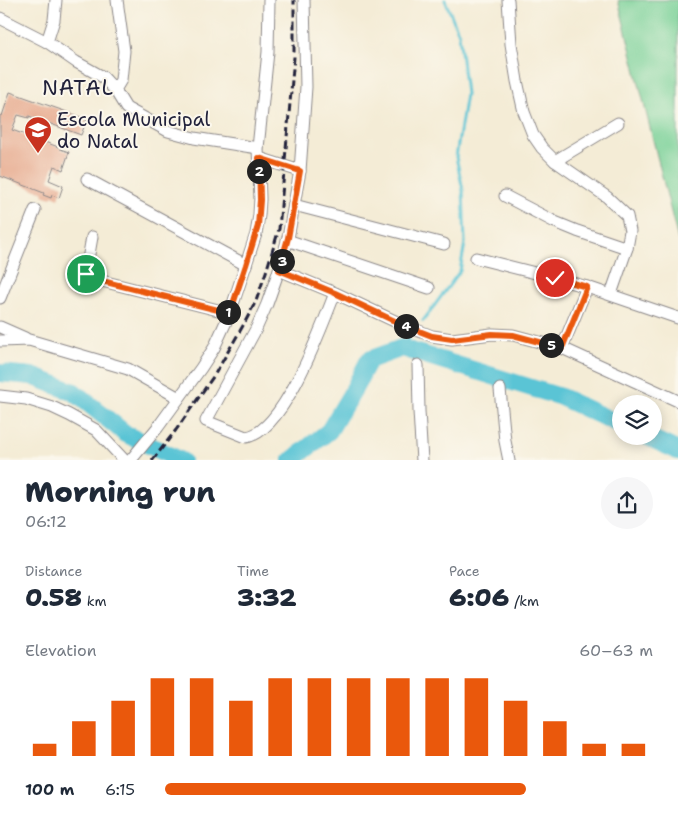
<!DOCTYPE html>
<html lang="en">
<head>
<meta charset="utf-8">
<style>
	body { margin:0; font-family:"Shantell Sans",sans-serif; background:#f6f6f7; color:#1f2937; height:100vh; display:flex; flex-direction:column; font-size:19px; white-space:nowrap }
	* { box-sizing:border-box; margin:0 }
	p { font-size:16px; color:#747a83 }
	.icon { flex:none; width:28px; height:28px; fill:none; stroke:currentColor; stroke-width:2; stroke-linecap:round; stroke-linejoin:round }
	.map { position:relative; height:460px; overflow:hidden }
	.side { display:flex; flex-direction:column; background:#fff; flex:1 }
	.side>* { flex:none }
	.fabs { position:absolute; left:612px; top:395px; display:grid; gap:10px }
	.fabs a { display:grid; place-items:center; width:50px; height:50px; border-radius:50%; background:#fff; box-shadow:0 2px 12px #0003; font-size:25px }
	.pin { position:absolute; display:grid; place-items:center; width:42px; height:42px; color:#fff; margin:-21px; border:2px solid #fff; border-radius:50%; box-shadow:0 1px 5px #0007 }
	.km { position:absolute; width:25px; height:25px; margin:-12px; border-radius:50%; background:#222; color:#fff; font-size:14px; line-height:25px; text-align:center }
	.round { display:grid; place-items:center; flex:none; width:52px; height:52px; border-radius:26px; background:#f6f6f7 }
	.headline { display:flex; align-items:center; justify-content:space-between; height:85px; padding:0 25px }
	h1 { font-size:28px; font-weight:800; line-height:38px }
	.stats { display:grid; grid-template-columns:repeat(3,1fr); gap:8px; height:85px; padding:5px 25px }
	.stats div { display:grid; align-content:center }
	.stats b { font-size:25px; font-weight:800 }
	.stats small { font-size:14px; font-weight:400 }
	.stats p { font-size:14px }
	.chart { height:140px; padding:10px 25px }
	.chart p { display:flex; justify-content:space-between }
	.chart svg { width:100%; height:90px; margin-top:5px; stroke:#ea580c; stroke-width:6 }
	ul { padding:0 25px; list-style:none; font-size:16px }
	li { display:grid; grid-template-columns:80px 60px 1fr; align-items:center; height:38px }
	li i { height:12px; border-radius:6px; background:#ea580c }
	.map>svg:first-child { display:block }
	.green { fill:#77d096; stroke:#4c7968 }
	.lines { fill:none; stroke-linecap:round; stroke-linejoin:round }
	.stream { stroke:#5ac4d5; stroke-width:3 }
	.river { stroke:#5ac4d5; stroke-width:18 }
	.building { fill:#e5a385 }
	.minor-casing { stroke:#8b8788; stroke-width:13 }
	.minor { stroke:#fff; stroke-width:11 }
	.rail { stroke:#22223b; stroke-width:3; stroke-dasharray:8 4; stroke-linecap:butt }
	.route-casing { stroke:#fff; stroke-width:10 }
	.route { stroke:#ea580c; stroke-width:6 }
	.labels { text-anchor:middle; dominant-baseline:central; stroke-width:4; stroke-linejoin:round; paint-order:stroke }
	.poi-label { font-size:19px; fill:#22223b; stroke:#fbf7ec; text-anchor:start }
	.quarter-label { font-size:21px; letter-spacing:1px; fill:#22223b; stroke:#fbf7ec }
</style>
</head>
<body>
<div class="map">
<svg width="678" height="461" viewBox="0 0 678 461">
	<rect width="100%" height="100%" fill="#fbf7ec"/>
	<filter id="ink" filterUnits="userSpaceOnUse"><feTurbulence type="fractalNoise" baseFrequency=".02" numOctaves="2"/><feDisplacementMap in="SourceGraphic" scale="10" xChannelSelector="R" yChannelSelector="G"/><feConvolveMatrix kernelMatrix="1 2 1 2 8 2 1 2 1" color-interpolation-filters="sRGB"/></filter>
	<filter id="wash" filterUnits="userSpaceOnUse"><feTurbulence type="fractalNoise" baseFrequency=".0096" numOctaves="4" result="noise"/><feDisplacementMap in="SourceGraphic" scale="20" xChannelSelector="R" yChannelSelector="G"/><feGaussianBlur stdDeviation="1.12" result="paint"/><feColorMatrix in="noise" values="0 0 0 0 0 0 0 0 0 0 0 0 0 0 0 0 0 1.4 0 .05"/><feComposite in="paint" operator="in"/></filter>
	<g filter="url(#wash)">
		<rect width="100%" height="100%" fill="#f4ecd6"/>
		<polygon class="green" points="618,0 678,0 678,240"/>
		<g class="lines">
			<g class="stream">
				<polyline points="423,321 460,271 465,243 463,190 456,157 466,94 459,34 445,0"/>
				<polyline points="402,348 409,338"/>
			</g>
			<g class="river">
				<polyline points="0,373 32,376 74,392 126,434 182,461"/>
				<polyline points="646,436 678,451"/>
				<polyline points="291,461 329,431 354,389 369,360 402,348 561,397 621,425"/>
			</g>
		</g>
		<g id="blocks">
			<polygon class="building" points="10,92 87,119 81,135 29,116 29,118 18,115 12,130 61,148 60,149 69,152 63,170 54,166 49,180 63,186 59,198 52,195 51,198 43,195 44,193 0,176 0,115 2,116"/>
		</g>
	</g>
	<g filter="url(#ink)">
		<use href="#blocks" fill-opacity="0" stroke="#8b8788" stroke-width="1"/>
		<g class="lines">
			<g class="minor-casing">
				<g id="minor">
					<path d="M304,0L306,87L300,171L288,238L279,270L267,304L256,329L206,421L246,437C284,432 322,326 335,293"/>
					<polyline points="508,0 511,44 517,81 524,112 533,135 542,148 555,161 607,197 627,216 630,231 627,248 611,294"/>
					<polyline points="0,18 47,42 76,62 103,77 115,90 126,108 168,131 194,138 258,148"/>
					<polyline points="47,42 54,20 56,0"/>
					<polyline points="115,90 121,80 124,51 117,0"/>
					<polyline points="259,158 300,171"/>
					<polyline points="555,161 618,123"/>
					<polyline points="87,179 246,265"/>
					<polyline points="505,196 555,222 577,231 627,248"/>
					<polyline points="294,205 444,244"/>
					<polyline points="92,237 86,271 86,274 90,278 230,313"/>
					<polyline points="287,240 429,288"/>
					<polyline points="476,258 555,278 587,287 678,318"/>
					<polyline points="279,270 335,293 401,324 432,336 452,339 492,334 513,335 562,348 678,401"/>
					<polyline points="0,298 35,210"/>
					<polyline points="0,327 25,338"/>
					<polyline points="0,341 29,340 128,369 179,398"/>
					<polyline points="562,348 587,287"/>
					<polyline points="418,365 419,411 422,461"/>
					<polyline points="500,389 505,441 509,461"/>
					<polyline points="0,396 26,399 52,407 69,415 96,430 125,461"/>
					<polyline points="130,461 158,427 201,368 214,348 230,313 256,234 259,215 260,199 258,148 268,52 269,0"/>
				</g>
			</g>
			<use href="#minor" class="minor"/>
			<polyline class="rail" points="152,461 176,430 215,374 244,324 256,301 266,272 279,229 294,57 294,0"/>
		</g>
	</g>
	<g class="lines" filter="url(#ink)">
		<g class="route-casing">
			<polyline id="route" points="86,274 90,278 230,313 246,265 258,226 260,200 259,158 300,171 288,238 279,270 335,293 401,324 432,336 452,339 492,334 513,335 562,348 587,287 555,278"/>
		</g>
		<use href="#route" class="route"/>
	</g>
	<defs>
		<g id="school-pin" transform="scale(1.4375)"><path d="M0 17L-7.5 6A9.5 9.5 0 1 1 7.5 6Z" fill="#c8321e" stroke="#fbf7ec"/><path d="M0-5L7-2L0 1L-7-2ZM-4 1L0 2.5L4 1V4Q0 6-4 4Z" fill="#fff"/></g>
	</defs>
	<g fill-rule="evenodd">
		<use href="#school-pin" x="38" y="130"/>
	</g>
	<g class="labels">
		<g class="poi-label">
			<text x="57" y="119">Escola Municipal<tspan x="57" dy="22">do Natal</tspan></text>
		</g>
		<g class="quarter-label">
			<text x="78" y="88">NATAL</text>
		</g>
	</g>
</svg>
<div class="fabs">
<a><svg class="icon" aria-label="layers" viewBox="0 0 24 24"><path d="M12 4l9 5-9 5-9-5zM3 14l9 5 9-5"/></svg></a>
</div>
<div class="pin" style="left:86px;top:274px;background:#1e9e55"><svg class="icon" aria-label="arrive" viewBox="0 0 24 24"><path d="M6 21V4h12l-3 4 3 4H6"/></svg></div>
<div class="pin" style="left:555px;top:278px;background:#d93025"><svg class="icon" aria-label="check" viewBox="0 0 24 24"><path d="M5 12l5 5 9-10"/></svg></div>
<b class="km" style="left:228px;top:312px">1</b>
<b class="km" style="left:259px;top:171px">2</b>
<b class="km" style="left:282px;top:261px">3</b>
<b class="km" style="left:406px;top:326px">4</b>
<b class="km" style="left:551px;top:345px">5</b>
</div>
<section class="side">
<div class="headline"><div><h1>Morning run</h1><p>06:12</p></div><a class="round"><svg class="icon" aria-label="share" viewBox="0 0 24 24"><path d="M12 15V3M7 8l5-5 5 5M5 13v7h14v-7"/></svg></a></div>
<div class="stats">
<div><p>Distance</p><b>0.58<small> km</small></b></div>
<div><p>Time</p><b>3:32</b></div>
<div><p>Pace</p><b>6:06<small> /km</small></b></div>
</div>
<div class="chart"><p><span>Elevation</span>60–63 m</p>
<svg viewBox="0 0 160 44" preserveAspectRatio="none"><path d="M5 44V38M15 44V27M25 44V17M35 44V6M45 44V6M55 44V17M65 44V6M75 44V6M85 44V6M95 44V6M105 44V6M115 44V6M125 44V17M135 44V27M145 44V38M155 44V38"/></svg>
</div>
<ul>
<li><b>100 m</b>6:15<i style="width:74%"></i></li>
</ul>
</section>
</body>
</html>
